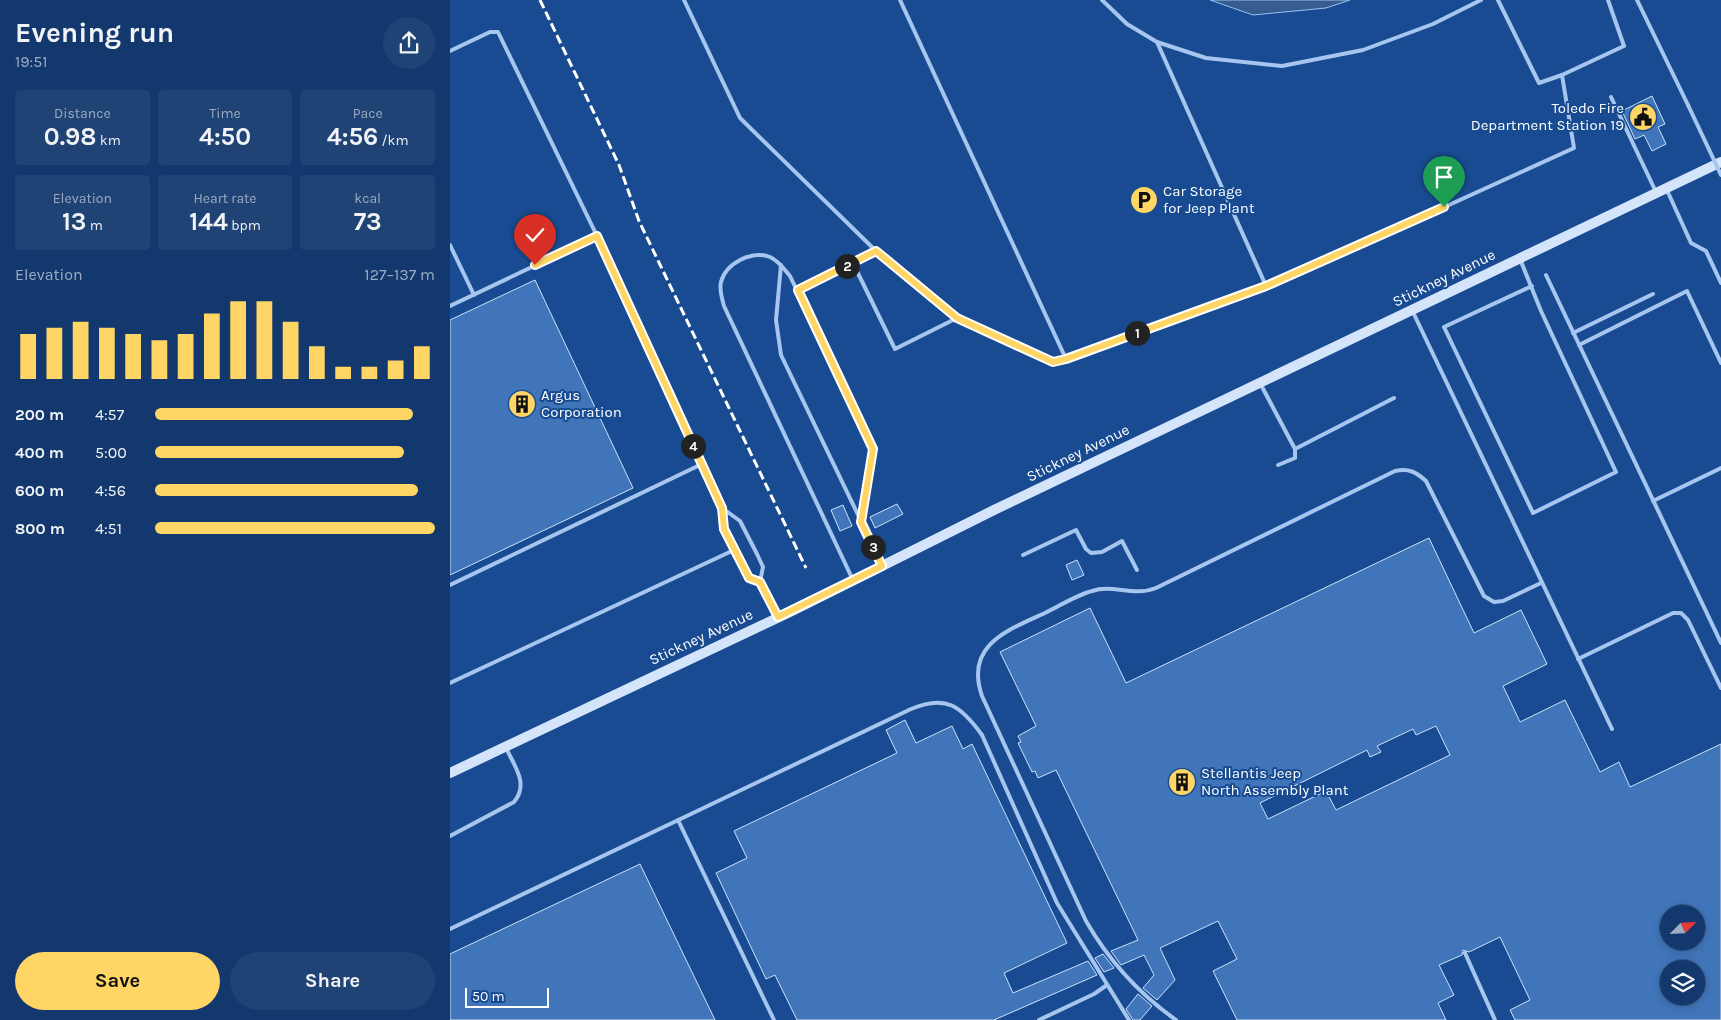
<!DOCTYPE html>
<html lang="en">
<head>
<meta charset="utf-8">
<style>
	body { margin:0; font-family:Karla,sans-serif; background:#1f4375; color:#f1f3f6; height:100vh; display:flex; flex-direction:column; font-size:19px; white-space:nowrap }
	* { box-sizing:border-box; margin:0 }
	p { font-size:16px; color:#9cacc2 }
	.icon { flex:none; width:28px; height:28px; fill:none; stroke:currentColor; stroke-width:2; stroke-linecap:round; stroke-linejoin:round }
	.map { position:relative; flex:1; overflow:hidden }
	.panel { display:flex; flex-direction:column; background:#12386d; width:450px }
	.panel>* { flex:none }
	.needle { width:32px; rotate:66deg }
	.fabs { position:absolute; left:1210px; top:905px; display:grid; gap:10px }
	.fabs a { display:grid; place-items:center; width:45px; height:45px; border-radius:50%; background:#12386d; box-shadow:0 2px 8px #0003,0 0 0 1px #315280; font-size:25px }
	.scale { position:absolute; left:15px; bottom:12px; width:84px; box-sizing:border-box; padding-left:5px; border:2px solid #fff; border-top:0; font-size:14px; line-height:18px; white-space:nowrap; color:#fff; -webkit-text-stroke:4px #184b91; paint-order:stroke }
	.pin { position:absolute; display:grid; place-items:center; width:42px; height:42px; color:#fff; margin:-51px -21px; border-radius:50% 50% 50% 0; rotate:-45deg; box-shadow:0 0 5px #0007 }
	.pin .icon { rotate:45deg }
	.km { position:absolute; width:25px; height:25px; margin:-12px; border-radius:50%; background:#222; color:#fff; font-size:14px; line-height:25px; text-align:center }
	.round { display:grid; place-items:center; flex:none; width:52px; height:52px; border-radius:26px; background:#1f4375 }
	.summary { display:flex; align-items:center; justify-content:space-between; height:85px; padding:0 15px }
	h1 { font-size:28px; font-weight:700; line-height:38px }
	.metrics { display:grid; grid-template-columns:repeat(3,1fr); gap:8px; height:85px; padding:5px 15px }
	.metrics div { display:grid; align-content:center; border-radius:5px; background:#1f4375; text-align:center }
	.metrics b { font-size:25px; font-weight:700 }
	.metrics small { font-size:14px; font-weight:400 }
	.metrics p { font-size:14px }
	.chart { height:140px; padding:10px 15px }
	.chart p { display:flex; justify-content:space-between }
	.chart svg { width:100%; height:90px; margin-top:5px; stroke:#ffd565; stroke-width:6 }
	.primary-button { display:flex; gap:10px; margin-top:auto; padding:10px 15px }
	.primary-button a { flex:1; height:58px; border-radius:30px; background:#ffd565; color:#111; font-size:20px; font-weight:700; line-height:58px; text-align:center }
	.primary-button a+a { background:#1f4375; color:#f1f3f6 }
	ul { padding:0 15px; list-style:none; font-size:16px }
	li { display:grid; grid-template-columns:80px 60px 1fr; align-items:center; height:38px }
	li i { height:12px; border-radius:6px; background:#ffd565 }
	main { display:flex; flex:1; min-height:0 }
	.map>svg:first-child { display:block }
	.water { fill:#375c8f; stroke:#99c1f2 }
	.building { fill:#4075b9; stroke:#cde1fb; fill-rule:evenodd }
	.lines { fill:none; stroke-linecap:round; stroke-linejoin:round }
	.lane { stroke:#a6c6f0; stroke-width:4 }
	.secondary { stroke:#d4e4fb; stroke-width:10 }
	.rail { stroke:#fff; stroke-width:3; stroke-dasharray:9 4; stroke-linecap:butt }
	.lane-bridge { stroke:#a6c6f0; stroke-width:4 }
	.route-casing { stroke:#fff; stroke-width:10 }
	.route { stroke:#ffd565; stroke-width:6 }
	.labels { text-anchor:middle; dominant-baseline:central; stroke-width:4; stroke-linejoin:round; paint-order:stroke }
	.poi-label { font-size:15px; fill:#fff; stroke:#184b91; text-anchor:start }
	.street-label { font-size:15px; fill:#fff; stroke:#184b91 }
</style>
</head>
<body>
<main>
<section class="panel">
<div class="summary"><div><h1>Evening run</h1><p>19:51</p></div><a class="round"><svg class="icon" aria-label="share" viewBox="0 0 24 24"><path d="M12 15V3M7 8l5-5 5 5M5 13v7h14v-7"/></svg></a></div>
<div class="metrics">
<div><p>Distance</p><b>0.98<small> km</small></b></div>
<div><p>Time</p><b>4:50</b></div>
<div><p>Pace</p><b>4:56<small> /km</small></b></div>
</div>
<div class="metrics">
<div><p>Elevation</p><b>13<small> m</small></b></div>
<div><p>Heart rate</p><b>144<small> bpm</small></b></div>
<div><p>kcal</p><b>73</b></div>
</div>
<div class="chart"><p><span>Elevation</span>127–137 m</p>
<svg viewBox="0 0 160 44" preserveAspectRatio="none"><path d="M5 44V22M15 44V19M25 44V16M35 44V19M45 44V22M55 44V25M65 44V22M75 44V12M85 44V6M95 44V6M105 44V16M115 44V28M125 44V38M135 44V38M145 44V35M155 44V28"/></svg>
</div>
<ul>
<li><b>200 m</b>4:57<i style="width:92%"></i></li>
<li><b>400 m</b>5:00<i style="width:89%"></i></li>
<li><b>600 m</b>4:56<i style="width:94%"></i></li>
<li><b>800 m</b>4:51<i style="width:100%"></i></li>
</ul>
<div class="primary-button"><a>Save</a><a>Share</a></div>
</section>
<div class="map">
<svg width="1271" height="1020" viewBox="0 0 1271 1020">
	<rect width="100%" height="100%" fill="#184b91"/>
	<polygon class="water" points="760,0 900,0 876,8 803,15"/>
	<g class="building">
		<polygon points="1202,96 1215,124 1208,127 1216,144 1202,151 1194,135 1185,139 1172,111"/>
		<polygon points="85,280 183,488 0,575 0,320"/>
		<polygon points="447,504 453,514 425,528 420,517"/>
		<polygon points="393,505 402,526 390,531 381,510"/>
		<path d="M979,538L1024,633L1071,610L1097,664L1053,686L1070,722L1115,700L1150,772L1169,762L1180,787L1271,744V1020H1065L1060,1010L1080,1000L1050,937L1019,952L1013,950L1012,955L989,965L1004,995L988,1003L996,1020H787L763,971L787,959L768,921L710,948L725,980L707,1000L693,988L704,975L694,955L671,965L661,951L688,940L606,770L588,778L585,771L582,772L568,743L571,742L568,736L586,726L550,652L640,608L676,683ZM986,726L1000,755L886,810L876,791L818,819L810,803L917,750L920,757L931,752L927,746L963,729L966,735ZM1219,914H1246V941H1219ZM1219,969H1246V996H1219Z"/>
		<polygon points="627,560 634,575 622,580 616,565"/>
		<polygon points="455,720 466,743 502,726 513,749 522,744 617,943 554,973 563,993 638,961 647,975 544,1020 347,1020 325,975 316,979 266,873 297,858 284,831 447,753 436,730"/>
		<polygon points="190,864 265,1020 0,1020 0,954"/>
		<polygon points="653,954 664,968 654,972 645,958"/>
		<polygon points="688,994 702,1006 690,1020 683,1020 676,1009"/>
	</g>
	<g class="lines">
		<g class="lane">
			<polyline points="234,0 290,118 426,251 507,318 603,362 616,359 865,266 1124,148 1112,75 1174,46 1158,0"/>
			<polyline points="450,0 616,359"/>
			<polyline points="652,0 677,24 707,42 756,58 832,66 913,50 983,24 1031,0"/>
			<polyline points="1048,0 1089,83 1112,75"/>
			<polyline points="1187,0 1238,105"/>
			<polyline points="707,42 816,286"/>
			<polyline points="0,51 40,32 48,32 147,236 272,508 274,529 299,578 310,582"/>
			<polyline points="1161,97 1206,192"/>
			<polyline points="1216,188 1241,243 1256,251 1271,283"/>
			<polyline points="0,245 24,295"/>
			<polyline points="1070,259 1091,311 1166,472 1083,513 994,327 1082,286"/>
			<polyline points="403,263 445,349 507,318"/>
			<polyline points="331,265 326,320 331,355 411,521"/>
			<polyline points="1096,275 1271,643"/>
			<polyline points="347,290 426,251"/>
			<polyline points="0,306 147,236"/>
			<polyline points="962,310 1162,729"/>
			<polyline points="1123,333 1203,294"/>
			<polyline points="1129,345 1237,291 1271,363"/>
			<polyline points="810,383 845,449 944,398"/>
			<polyline points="828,465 845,458 845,449"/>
			<polyline points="1203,501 1271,468"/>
			<polyline points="272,508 290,521 307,554 313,567 310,582 327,616"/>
			<polyline points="573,555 626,530 636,549 641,553 652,552 672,541 687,570"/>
			<path d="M402,578L274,306C272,298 269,290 271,282C276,263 302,250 320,257C329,261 334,269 340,276L423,449L411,522L432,566"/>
			<polyline points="0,585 252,464"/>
			<polyline points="1128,659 1223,613 1231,613 1238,620 1271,688"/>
			<polyline points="0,683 284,550"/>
			<polyline points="228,820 324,1020"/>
			<path d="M0,836L64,802C79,784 65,767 56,748"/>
			<path d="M0,929L461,709C496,694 511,706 532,735L607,903L679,1020"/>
			<polyline points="1015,953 1045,1020"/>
			<polyline points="589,1020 644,994 657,985"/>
			<path d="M726,1020C688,993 659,961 636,921L532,696C514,644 559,630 597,612C611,605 627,595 642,591C663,584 683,597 706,588L945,471C959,468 966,472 976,481L1034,596L1044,602L1053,601L1091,583"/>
		</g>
		<polyline class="secondary" points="0,773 344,610 544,510 1271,162"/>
		<polyline class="rail" points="90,0 169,165 189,221 356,568"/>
		<polyline class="lane-bridge" points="1238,105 1271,175"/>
	</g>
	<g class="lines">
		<g class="route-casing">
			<polyline id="route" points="85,265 147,236 272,508 274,529 299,578 310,582 328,617 432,566 411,522 423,449 348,290 426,251 507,318 603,362 616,359 816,286 994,207"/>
		</g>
		<use href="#route" class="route"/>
	</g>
	<defs>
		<g id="civic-disc" transform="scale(1.4375)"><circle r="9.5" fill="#ffd565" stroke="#184b91"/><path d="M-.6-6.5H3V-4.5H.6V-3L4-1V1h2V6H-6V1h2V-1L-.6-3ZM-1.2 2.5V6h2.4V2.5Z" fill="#111"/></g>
		<g id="parking-disc" transform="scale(1.4375)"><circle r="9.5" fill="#ffd565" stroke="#184b91"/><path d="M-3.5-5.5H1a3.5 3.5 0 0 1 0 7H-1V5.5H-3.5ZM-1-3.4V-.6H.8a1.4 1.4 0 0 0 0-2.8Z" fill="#111"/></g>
		<g id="building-disc" transform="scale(1.4375)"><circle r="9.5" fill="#ffd565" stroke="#184b91"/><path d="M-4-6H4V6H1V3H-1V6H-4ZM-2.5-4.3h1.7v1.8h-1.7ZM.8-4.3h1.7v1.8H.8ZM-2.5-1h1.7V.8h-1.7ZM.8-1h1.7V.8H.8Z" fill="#111"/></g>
	</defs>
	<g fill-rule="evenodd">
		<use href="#civic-disc" x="1193" y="117"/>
		<use href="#parking-disc" x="694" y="200"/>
		<use href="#building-disc" x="72" y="404"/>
		<use href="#building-disc" x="732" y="782"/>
	</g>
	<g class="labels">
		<g class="poi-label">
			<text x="1174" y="108" text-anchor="end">Toledo Fire<tspan x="1174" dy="17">Department Station 19</tspan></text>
			<text x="713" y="191">Car Storage<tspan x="713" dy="17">for Jeep Plant</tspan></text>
			<text x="91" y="395">Argus<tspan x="91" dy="17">Corporation</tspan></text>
			<text x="751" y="773">Stellantis Jeep<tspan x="751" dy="17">North Assembly Plant</tspan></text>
		</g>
		<g class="street-label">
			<text transform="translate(994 278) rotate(-26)">Stickney Avenue</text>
			<text transform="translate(628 453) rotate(-26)">Stickney Avenue</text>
			<text transform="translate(251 637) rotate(-25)">Stickney Avenue</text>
		</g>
	</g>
</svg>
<div class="fabs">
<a><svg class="needle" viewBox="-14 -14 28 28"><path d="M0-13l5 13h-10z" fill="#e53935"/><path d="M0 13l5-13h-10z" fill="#9cacc2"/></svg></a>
<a><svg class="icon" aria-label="layers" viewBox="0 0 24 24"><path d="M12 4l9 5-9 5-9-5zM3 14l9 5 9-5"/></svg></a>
</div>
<div class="scale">50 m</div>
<div class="pin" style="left:994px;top:207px;background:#1e9e55"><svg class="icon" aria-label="arrive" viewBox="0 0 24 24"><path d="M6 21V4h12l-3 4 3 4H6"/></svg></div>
<div class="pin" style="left:85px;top:265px;background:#d93025"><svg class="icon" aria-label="check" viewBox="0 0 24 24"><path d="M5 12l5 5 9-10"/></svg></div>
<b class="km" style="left:687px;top:333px">1</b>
<b class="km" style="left:397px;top:266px">2</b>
<b class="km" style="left:423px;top:547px">3</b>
<b class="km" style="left:243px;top:446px">4</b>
</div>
</main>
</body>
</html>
